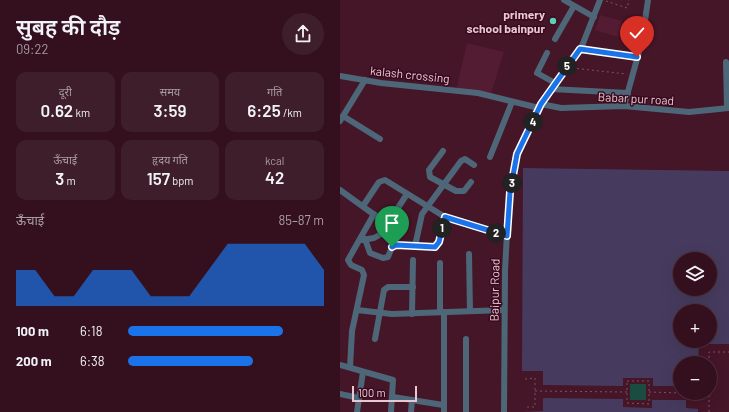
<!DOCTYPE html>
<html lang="hi">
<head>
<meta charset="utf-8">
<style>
	body { margin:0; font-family:Barlow,"Noto Sans Devanagari",sans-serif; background:#3f1e2b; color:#f1f3f6; height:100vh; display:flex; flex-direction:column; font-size:15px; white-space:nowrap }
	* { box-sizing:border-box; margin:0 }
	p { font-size:13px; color:#a99da4 }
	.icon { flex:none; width:22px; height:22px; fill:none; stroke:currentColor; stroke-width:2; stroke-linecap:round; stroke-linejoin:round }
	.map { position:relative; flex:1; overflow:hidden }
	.details { display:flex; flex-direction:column; background:#34101e; width:340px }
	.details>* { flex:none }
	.buttons { position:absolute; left:333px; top:252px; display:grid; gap:8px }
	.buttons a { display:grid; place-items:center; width:44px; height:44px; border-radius:50%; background:#34101e; box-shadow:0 4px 16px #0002,0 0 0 1px #4e303c; font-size:20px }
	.scale { position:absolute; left:12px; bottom:10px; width:65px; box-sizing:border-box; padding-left:4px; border:2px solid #e9c8d2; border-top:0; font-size:11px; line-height:14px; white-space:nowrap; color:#e9c8d2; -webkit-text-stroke:3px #390a1e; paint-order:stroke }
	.pin { position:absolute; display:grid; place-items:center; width:34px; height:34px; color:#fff; margin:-41px -17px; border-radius:50% 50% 50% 0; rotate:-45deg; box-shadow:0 0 4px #0007 }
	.pin .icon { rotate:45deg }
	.km { position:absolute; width:20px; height:20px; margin:-10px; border-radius:50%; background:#222; color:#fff; font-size:11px; line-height:20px; text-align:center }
	.round { display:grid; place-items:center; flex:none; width:42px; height:42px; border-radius:21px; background:#3f1e2b }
	.headline { display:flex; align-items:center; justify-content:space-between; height:68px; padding:0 16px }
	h1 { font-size:22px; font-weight:600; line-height:30px }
	.stats { display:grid; grid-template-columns:repeat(3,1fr); gap:6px; height:68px; padding:4px 16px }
	.stats div { display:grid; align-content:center; border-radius:10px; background:#3f1e2b; text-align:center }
	.stats b { font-size:17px; font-weight:600 }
	.stats small { font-size:11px; font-weight:400 }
	.stats p { font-size:11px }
	.chart { height:112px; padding:8px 16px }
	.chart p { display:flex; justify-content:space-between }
	.chart svg { width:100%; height:72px; margin-top:4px; fill:#1a73e8; opacity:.7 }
	ul { padding:0 16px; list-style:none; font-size:13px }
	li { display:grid; grid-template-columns:64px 48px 1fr; align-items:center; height:30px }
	li i { height:10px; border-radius:5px; background:#1a73e8 }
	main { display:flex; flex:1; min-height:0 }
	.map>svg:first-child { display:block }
	.built { fill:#531c32 }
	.green { fill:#463b5e; fill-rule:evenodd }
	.water { fill:#1b4c42 }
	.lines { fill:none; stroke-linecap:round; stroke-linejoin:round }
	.path { stroke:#7e5363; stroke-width:1; stroke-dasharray:2 3; stroke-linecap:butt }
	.minor { stroke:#4d6778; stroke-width:6 }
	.route-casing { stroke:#fff; stroke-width:8 }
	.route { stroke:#1a73e8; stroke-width:5 }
	.poi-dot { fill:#5eceb8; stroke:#390a1e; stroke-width:1.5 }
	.labels { text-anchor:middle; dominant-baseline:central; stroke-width:3; stroke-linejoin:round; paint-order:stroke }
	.poi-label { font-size:12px; font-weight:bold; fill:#e9c8d2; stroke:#390a1e; text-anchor:end }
	.street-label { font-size:12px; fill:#e9c8d2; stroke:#390a1e }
</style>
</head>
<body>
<main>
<section class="details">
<div class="headline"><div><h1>सुबह की दौड़</h1><p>09:22</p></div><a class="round"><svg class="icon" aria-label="share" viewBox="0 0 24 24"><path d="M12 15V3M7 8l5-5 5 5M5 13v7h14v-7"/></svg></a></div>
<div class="stats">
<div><p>दूरी</p><b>0.62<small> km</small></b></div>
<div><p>समय</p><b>3:59</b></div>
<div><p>गति</p><b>6:25<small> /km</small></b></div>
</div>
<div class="stats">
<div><p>ऊँचाई</p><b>3<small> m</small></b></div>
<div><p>हृदय गति</p><b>157<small> bpm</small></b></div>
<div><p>kcal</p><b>42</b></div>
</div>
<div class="chart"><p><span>ऊँचाई</span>85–87 m</p>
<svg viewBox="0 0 160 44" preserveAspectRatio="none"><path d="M0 44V22L10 22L20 38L30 38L40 22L50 22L60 22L70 38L80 38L90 38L100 22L110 6L120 6L130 6L140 6L150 6L160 22V44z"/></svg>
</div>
<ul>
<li><b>100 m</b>6:18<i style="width:79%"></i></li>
<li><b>200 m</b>6:38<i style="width:64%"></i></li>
</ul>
</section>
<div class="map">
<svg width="389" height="412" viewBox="0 0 389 412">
	<rect width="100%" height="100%" fill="#451528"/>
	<g class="built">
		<polygon points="260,15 282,21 278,37 255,30"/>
		<polygon points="127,43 164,52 150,97 116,90"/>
	</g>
	<g class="green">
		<path d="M183,168L389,171V344H359L358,363H340V386H313V378H283V386L203,385V371H182ZM340,259H370V289H340ZM340,311H370V341H340Z"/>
		<polygon points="203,398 283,399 283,407 312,408 312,400 346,400 346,408 358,409 358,412 182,412 203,411"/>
	</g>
	<rect class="water" x="290" y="384" width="16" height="16"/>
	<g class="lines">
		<g class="path">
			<polyline points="266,1 287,8 289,0"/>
			<polyline points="247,50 293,56"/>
			<polyline points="232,68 287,74"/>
			<polyline points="369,363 369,352 389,352"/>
			<polyline points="185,379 195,378 195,407 185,407"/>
			<polygon points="287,381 309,381 309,404 287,403"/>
			<polyline points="195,391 287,392"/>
			<polyline points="309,392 340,393"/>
			<polyline points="369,412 369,393"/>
		</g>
		<g class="minor">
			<polyline points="224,0 254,17"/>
			<polyline points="215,39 234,6"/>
			<polyline points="207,53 197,73 215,83"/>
			<polyline points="386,62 387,108"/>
			<polyline points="0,76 41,83 138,93 199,108"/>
			<polyline points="211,89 288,93"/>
			<polyline points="201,104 221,108 284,106 349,112 389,108"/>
			<polyline points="284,106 302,41 308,0"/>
			<polyline points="3,116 40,139"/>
			<polyline points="0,121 25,80"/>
			<polyline points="103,151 89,170 90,177 116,191 124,191 131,182"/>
			<polyline points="150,157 172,102"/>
			<polyline points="0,190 47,224"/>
			<polyline points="23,206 39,182 45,180 105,217 167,236"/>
			<polyline points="25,239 30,253 43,258 48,257 52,247 56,245 95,247 99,242 105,217"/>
			<polyline points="22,240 34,238 41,234 67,194"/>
			<polyline points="75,246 82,214 121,161 125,159 134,165"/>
			<polyline points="129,254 130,311"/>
			<polyline points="17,310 52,314 164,310"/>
			<polyline points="100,312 100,263"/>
			<polyline points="72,314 73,260"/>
			<polyline points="35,339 44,290 48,287 73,287"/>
			<polyline points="0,365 53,380 51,412"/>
			<polyline points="10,367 12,331 24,275 22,270 11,265 8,260 34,214"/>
			<polyline points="0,394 19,398"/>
			<polyline points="53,397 103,405"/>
			<polyline points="17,412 23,372"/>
			<polyline points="71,412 72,400"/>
			<polyline points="104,412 104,312"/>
			<polyline points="126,412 126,339"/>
			<polyline points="164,412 165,271 168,214 174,167 177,154 201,104 226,68 240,51 260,0"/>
		</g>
	</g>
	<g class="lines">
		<g class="route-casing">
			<polyline id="route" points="52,247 56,245 95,247 99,242 105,217 167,236 170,192 177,154 201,104 240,49 297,57"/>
		</g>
		<use href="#route" class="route"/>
	</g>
	<circle class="poi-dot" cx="213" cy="21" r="4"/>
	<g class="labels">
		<g class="poi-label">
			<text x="205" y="14">primery<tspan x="205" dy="14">school bainpur</tspan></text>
		</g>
		<g class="street-label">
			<text transform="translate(70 74) rotate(6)">kalash crossing</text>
			<text transform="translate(296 98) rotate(3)">Babar pur road</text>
			<text transform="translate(154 290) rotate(-89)">Baipur Road</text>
		</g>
	</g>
</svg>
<div class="buttons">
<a><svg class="icon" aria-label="layers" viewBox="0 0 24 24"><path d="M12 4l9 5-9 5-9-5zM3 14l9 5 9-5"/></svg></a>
<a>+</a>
<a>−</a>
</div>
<div class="scale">100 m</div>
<div class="pin" style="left:52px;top:247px;background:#1e9e55"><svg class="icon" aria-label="arrive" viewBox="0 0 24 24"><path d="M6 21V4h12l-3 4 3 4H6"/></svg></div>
<div class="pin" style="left:297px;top:57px;background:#d93025"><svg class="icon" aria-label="check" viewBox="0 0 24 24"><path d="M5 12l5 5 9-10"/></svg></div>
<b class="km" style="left:102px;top:228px">1</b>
<b class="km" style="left:156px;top:233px">2</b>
<b class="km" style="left:172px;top:183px">3</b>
<b class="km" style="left:193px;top:122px">4</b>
<b class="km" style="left:227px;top:66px">5</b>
</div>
</main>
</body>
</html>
